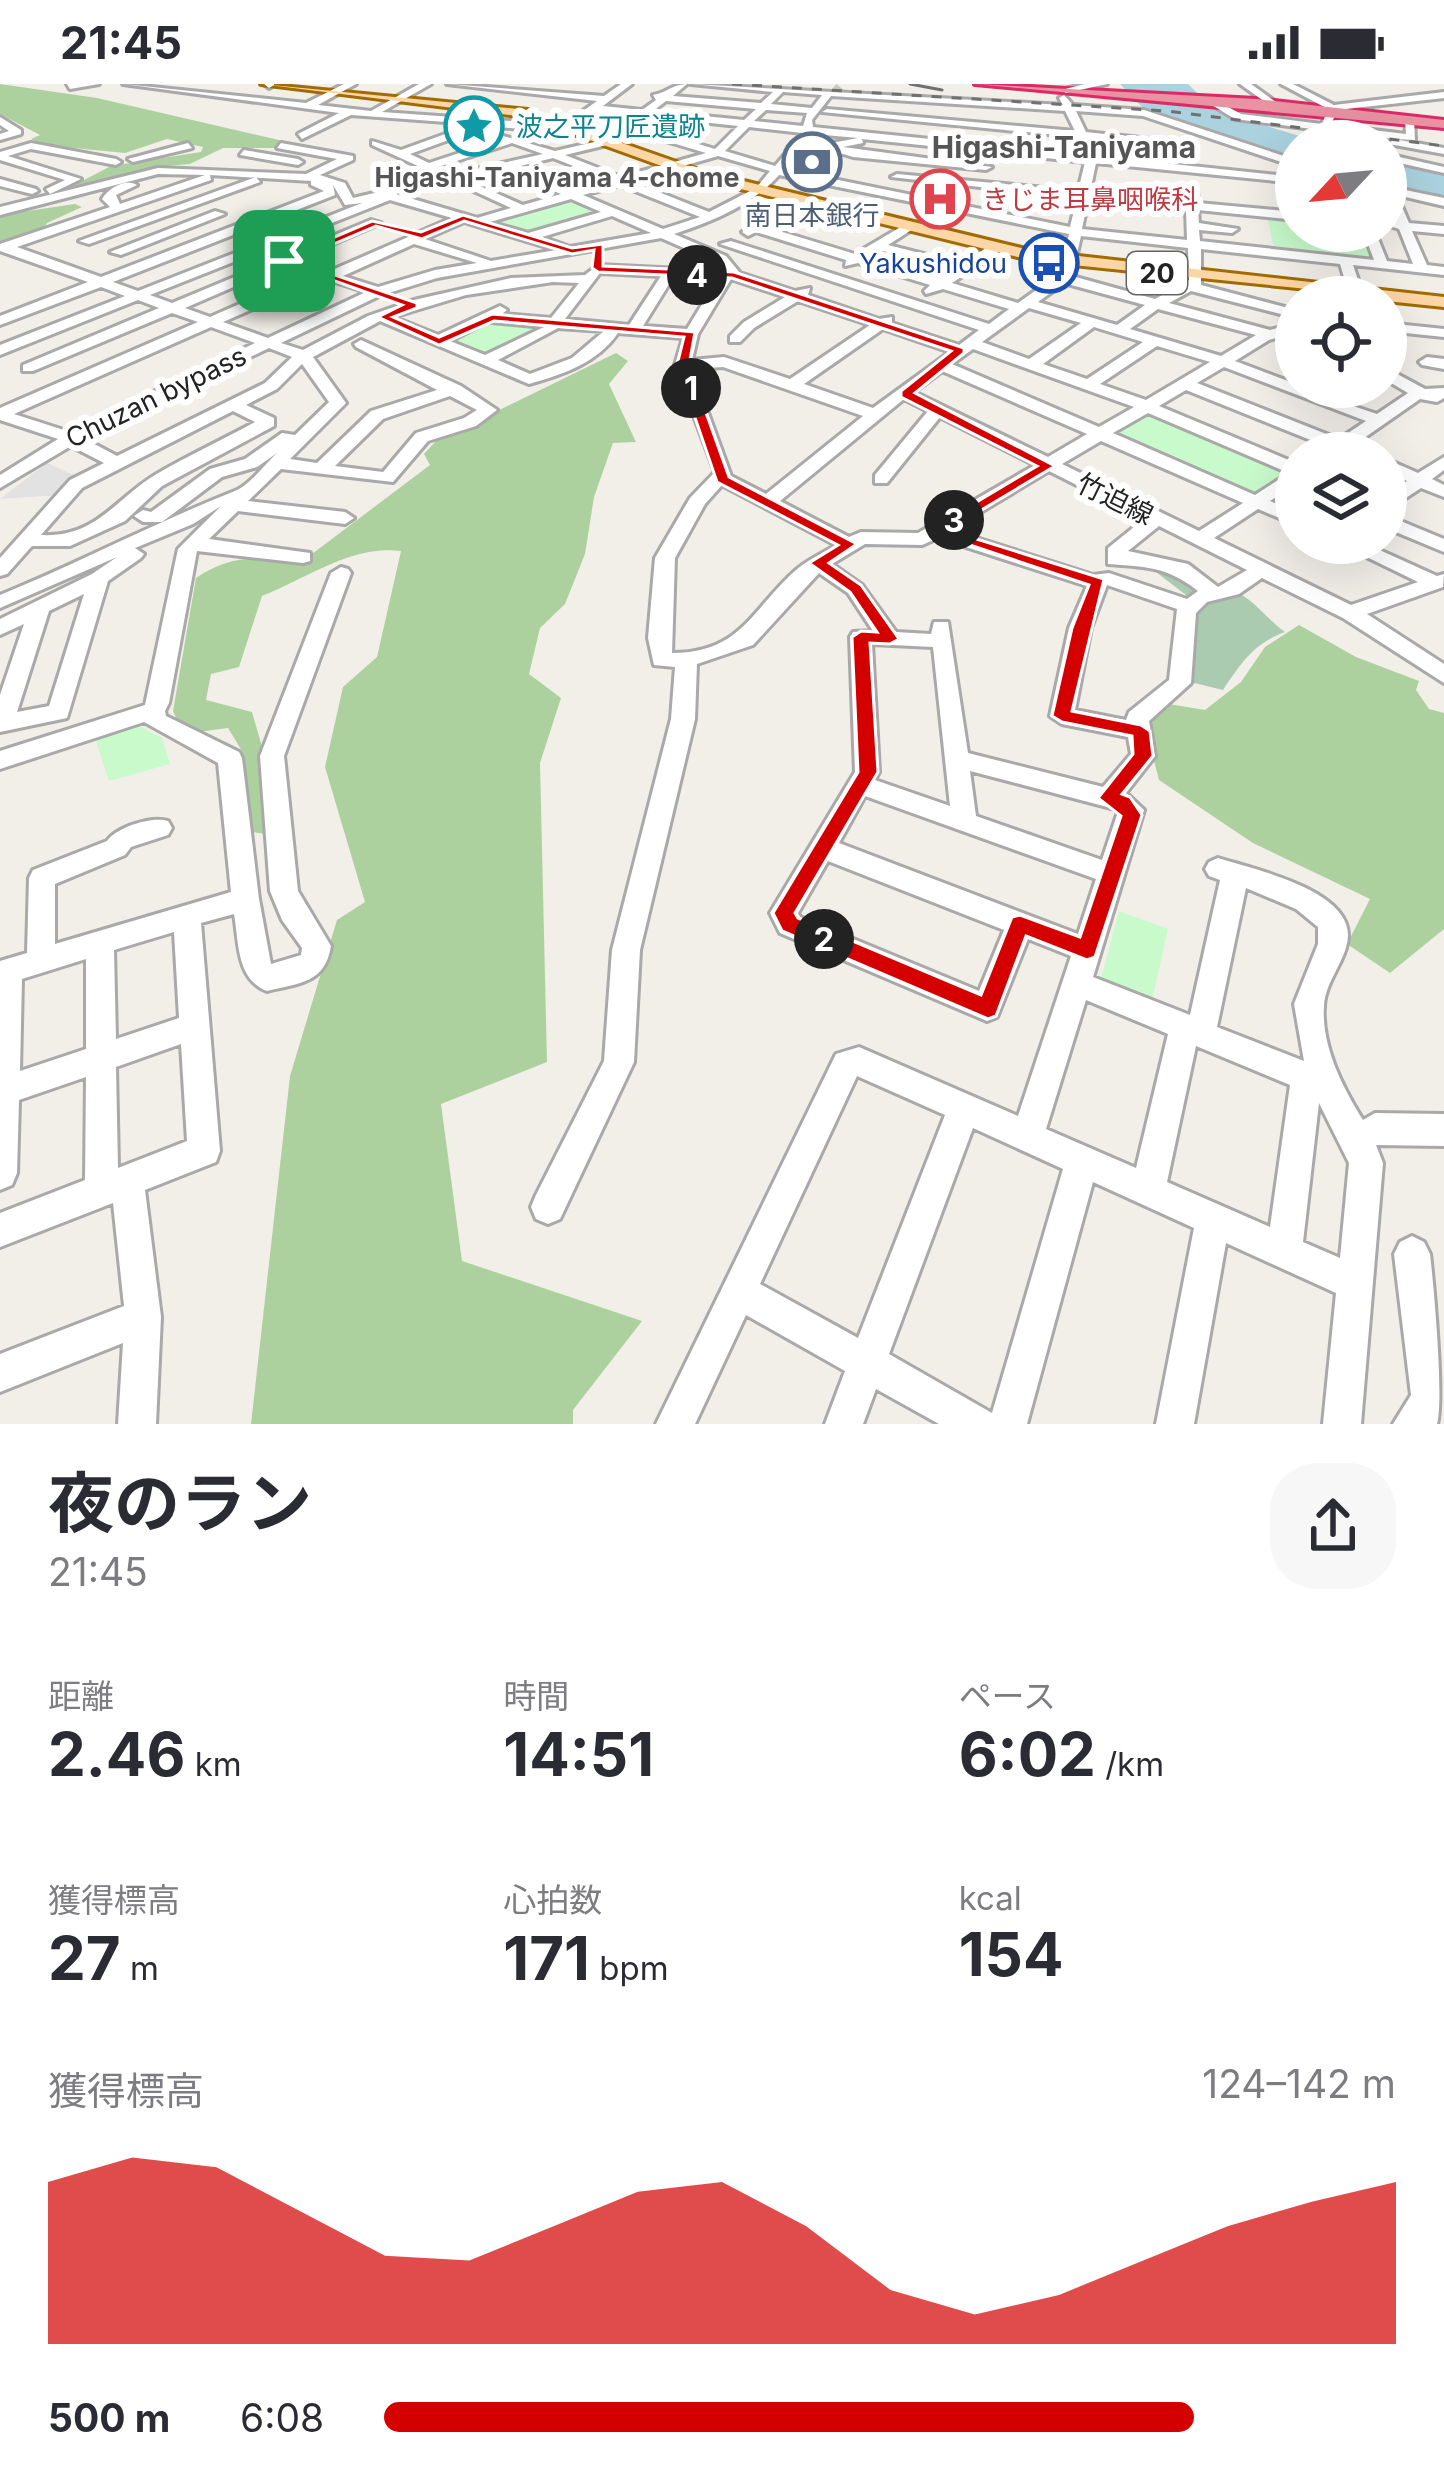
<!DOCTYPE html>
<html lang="ja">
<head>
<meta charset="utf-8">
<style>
	body { margin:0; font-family:Inter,"Noto Sans JP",sans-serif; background:#f7f7f7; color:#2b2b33; height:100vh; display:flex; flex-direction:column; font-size:45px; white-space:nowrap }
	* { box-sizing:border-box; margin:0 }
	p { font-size:39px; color:#7c7c81 }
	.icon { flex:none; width:66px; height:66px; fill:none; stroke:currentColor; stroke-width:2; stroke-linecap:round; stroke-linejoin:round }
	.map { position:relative; height:1340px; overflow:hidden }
	.details { display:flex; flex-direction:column; background:#fff; flex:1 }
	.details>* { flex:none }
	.needle { width:78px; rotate:244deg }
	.buttons { position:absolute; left:1275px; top:36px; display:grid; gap:24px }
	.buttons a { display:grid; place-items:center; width:132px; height:132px; border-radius:50%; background:#fff; box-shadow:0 12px 48px #0002; font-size:60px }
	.pin { position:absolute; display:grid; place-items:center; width:102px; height:102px; color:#fff; margin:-51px; border-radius:24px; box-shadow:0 6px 18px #0006 }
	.km { position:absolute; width:60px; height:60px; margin:-30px; border-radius:50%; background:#222; color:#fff; font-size:33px; line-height:60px; text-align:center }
	.round { display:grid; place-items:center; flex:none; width:126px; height:126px; border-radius:48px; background:#f7f7f7 }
	.head { display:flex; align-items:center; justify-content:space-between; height:204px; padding:0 48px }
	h1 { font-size:66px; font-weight:700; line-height:90px }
	.metrics { display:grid; grid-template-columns:repeat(3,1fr); gap:18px; height:204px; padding:12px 48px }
	.metrics div { display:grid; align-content:center }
	.metrics b { font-size:60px; font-weight:700 }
	.metrics small { font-size:33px; font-weight:400 }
	.metrics p { font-size:33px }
	.chart { height:336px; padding:24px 48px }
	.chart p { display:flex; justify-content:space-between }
	.chart svg { width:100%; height:216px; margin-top:12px; fill:#d40000; opacity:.7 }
	ul { padding:0 48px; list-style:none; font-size:39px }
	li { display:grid; grid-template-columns:192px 144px 1fr; align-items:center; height:90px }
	li i { height:30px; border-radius:15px; background:#d40000 }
	.status { display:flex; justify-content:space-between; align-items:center; height:84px; padding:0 60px; background:#fff; direction:ltr }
	.status svg { height:33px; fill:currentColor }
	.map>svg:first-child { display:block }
	.forest { fill:#add19e }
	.cemetery { fill:#aacbaf }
	.park { fill:#c8facc }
	.parking { fill:#e2e2e2 }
	.water { fill:#aad3df }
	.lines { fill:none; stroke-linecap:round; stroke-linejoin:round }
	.minor-tunnel { stroke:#c8c6c1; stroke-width:10; stroke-dasharray:10 4.5; stroke-linecap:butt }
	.minor-casing { stroke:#a9a9a9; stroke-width:6 }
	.major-casing { stroke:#a06b00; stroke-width:6 }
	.highway-casing { stroke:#dc2a67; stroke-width:6 }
	.minor { fill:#fff; fill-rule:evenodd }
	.major { fill:#fcd6a4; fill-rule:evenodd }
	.highway { fill:#e892a2; fill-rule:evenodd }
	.tram { stroke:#707070; stroke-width:3 }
	.rail { stroke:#707070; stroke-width:3; stroke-dasharray:10 10; stroke-linecap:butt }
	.route { fill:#d40000; stroke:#fff; stroke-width:3; fill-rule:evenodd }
	.labels { text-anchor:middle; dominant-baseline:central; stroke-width:12; stroke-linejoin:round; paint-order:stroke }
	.far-culture-label { font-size:27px; fill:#0d838f; stroke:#fff; text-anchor:start }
	.far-neighbourhood-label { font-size:27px; font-weight:bold; fill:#555; stroke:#fff }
	.far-health-label { font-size:27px; fill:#be3a42; stroke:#fff; text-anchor:start }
	.far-service-label { font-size:27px; fill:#4e5e75; stroke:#fff }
	.far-transit-label { font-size:27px; fill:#164399; stroke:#fff; text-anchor:end }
	.shield { fill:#fff; stroke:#646464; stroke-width:3 }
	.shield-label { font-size:27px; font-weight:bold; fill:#222 }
	.far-street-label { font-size:27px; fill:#222; stroke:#fff }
	.far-quarter-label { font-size:30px; font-weight:bold; fill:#555; stroke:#fff }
</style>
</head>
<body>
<div class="status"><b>21:45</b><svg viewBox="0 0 49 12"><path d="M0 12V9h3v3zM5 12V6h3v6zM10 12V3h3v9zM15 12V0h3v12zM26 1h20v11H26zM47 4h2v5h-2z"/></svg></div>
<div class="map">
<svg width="1444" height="1340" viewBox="0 0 1444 1340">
	<rect width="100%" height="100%" fill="#f2efe9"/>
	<g class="forest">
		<polygon points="0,0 97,14 292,59 277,64 223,64 190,80 155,83 0,126 0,122 59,109 111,82 201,68 203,63 167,55 125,69 43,61 31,55 40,51 0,30"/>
		<polygon points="75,120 82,123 47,139 41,148 0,160 0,131"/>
		<path d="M616,269L628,277L609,300L636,358L613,359L594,413L585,470L565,520L540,544L529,590L561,614L540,679L547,978L441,1020L462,1177L642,1237L573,1326V1340H251L290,992L337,836L365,818L325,683L343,603L377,573L401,467C351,461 308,494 262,512L239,583L211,590L206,616L252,628L261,659L265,750L247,747L242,667L228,644L183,650L173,627L196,494C236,468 254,475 300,479L430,381L424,370L436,357Z"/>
		<polygon points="1299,541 1356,573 1419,597 1416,606 1429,625 1444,629 1444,845 1390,889 1347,860 1370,815 1253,759 1159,696 1143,635 1169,620 1205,626 1241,598 1265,563"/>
	</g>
	<path class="cemetery" d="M1160,483L1217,513L1237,508C1257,519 1267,535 1285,548C1253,560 1242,578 1223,606L1182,596L1199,521L1156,488Z"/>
	<g class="park">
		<polygon points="568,113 605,128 530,152 485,137"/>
		<polygon points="1267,131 1296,133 1296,147 1368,147 1379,178 1274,166"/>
		<polygon points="492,236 548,242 488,272 449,258"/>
		<polygon points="1147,328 1292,389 1256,412 1113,348"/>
		<polygon points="134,639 162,654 170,680 109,697 94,651"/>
		<polygon points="1119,827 1168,845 1151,921 1099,902"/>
	</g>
	<polygon class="parking" points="47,379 85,396 61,411 0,415"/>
	<g class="water">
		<polygon points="1120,0 1188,0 1214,26 1316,57 1296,57 1296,74 1144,25"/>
		<polygon points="1386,74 1444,87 1444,113 1386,100"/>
	</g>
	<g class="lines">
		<polyline class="minor-tunnel" points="834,11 843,0"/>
		<g class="minor-casing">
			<g id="minor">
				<polygon points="67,0 99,0 70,5"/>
				<path d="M123,0L306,19L344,0H356L318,21L371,27L419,0H431L382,28L554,40L569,37L597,17L447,0L604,12L621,0H632L603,22L642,26L656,16L653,11C666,9 673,0 687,0L673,12L761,19L773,8L691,0L1063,21L1059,14L1064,11L1073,21L1144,26L1296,76V83L1143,32L1076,27L1086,48L1195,60L1190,63L1089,54L1097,72L1296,93V99L1096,79L1090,108L1186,118L1185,108L1191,105L1197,108L1198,119L1296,128V136L1198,126L1199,139L1238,145L1232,149L1199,146L1200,157L1374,176L1363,147H1375L1387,177L1413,180L1399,145L1387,141L1396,138L1386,102L1444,114V122L1397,111L1409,139L1444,142V150L1412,147L1427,181L1444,183V191L1353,181L1364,213H1350L1340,180L1201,165V201L1296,226V234L1191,207L1169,219L1270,246L1296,239V248L1269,256L1235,277L1296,300V303L1377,330L1408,309L1386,296V284L1425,305L1444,304V314L1437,318L1420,315L1354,361L1368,369H1324L1328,363L1186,306L1159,322L1296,379V400L1270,417L1296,428V441L1258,425L1214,454L1351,521L1418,498L1338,459H1364L1437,492L1444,490L1443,503L1367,530L1444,580V599L1343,534L1262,494L1239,510L1207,518L1196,529L1191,599L1149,637L1155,672L1126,709L1144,726L1093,893L1190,931L1220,796L1209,792L1205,785L1209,778L1218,774C1252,785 1349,805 1348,852C1347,876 1325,897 1324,922C1321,962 1343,1004 1363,1036L1375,1029L1444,1030V1062L1376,1061L1383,1079L1361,1340H1323L1336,1209L1226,1159L1194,1340H1156L1194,1144L1093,1098L1027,1340H939L876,1305L863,1340H825L845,1287L746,1231L695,1340H656L836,970L859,963L1018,1032L1071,872L1028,855L997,933L987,937L780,849L770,829L855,688L850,553L853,548L873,547L848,509L819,489L753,561L697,580L695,635L640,866L634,978L560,1135L548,1140L536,1135L531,1123L536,1111L604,977L612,866L671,635L675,583L654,581L648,554L655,474L690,414L715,388L675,281L683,254L618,249C597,279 564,290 529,300L380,237L313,273L346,319L290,375L317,379L371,327L437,306L356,263L354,260L361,256L461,302L497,326L476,342L428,357L393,398L281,385L248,417L345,428L354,434L345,440L238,427L209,455L310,469V477L303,479L197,467L169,619L165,627L166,632L239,668L242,674L259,815L271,880L301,871L302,864L282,836L270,807L260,672L331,489L341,483L348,485L351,489L284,672L298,807L331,862C325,899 300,899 267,907C236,895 239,858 234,830L201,839L220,1067L216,1078L145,1106L161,1233L156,1340H118L123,1259L0,1308V1270L124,1222L113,1119L0,1163V1129L85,1096L86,993L19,1016L17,1089L12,1101L0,1106V877L27,869L29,794L33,786L107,757C117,743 152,732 168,737L172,744L168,751L131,763L125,771L55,800V860L231,808L218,679L144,638L0,685V667L145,621L178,465L221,422L193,440L135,464L144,470L141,474L108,497L67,634L0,648V611L24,540L0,551V535L92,490L117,473L0,524V511C79,479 156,438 235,407C250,401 265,380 277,369L257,383L222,393L162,438H143L134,432L143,426L151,428L210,385L245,375L282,349L295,351L329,318L302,280L277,305L246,321L274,334V342L162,402L125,437L70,462H32L7,490L0,492V474L70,396L104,379L71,362L0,404V391L58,355L0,336V324L198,238L172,229L33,287H23V281L159,224L138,216L0,271V261L125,212L101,203L0,241V232L88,198L0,167V160L110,123L102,115C108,104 126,94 137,101L116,111L120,120L205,91L158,90L0,131V123L158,84L306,90L337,75L277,64L281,59L353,72V76L320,91L345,99L353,114L442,93L372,61V57L401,66L473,40L351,31L302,55L298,50L339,29ZM783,8L822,11L812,24L771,20ZM831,12L1065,27L1075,47L827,25L822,28L1078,53L1087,71L813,43L812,36ZM666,17L756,25L744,36L653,27ZM766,26L807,29L803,42L754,37ZM596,27L635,31L603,56L555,67L493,49L489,54L499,56L429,79L410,70L479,45L478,41C522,44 558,55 596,27ZM646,32L738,42L715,65L635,41ZM749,43L803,49L775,82L725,67ZM629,46L706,69L621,93L565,71L611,60ZM813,50L858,54L800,65ZM862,55L1085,78L1078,107L897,90L891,93L1077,114L1070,143L784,85L794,73L830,66L853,73L986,86L992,83L843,63L863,59ZM512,59L543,70L454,90L438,83ZM718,72L770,87L756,104L709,128L631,97ZM553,74L609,96L573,107L516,83ZM503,85L561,110L523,121L464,95ZM210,91L311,97V101L324,107L101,193L17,163L211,96ZM779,91L1069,150L1060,189L1018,219L952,199L1000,167V161H990L963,180L888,161L913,145L909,138L855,170L766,143L807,120L803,113L742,148L748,152L756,148L846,176L845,182L858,179L930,201L924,207L926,210L943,205L1009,225L989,240L731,157L720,160L979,246L959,261L892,239V233L879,235L808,211L810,204L795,207L740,189L726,172L674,150C711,138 753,121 779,91ZM452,97L511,124L477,134L396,110ZM333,101L345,121L362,119L138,207L113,198L335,111ZM620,101L700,133L663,145L583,111ZM571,115L601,128L528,149L490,138ZM1088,115L1186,125L1187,156L1082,145ZM390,116L452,134L330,187L302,181V187L310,189L210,233L185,224L381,139L371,136L172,219L150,211ZM612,132L651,149L570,163L542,153ZM464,138L556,166L491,177L425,155ZM1081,152L1188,164L1189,196L1155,215L1072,192ZM661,154L716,178L723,187L598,181L585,191L511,194L414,216L368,232L303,266L281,259L379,212L437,194ZM414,160L477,179L435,186L378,203L343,192ZM879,166L954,185L939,195L867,174ZM600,189L661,192L629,241L565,235ZM674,192L718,194L687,245L643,242ZM323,194L366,208L268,254L223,238ZM731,195L785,213L744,238L730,252V258H740L754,244L798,217L870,241L790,295L724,273L692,276L698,250ZM553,198L579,199L551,234L502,230L507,226L500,222L438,251L393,233L466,211ZM1064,199L1145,221L1117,241L1038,218ZM1029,224L1081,239L1029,275L982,258ZM1158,225L1256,251L1221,272L1130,245ZM488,237L492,238L544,243L485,271L450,257ZM211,243L255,259L70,348L14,330ZM1094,243L1143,258L1087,295L1043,280ZM558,244L604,247L572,274L530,290L498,276ZM883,245L950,268L873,324L804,300ZM1157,262L1210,278L1146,316L1100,300ZM269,264L292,273L265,299L117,372L83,354ZM973,265L1134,323L1099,343L952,280ZM723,283L863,332L766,410L731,392L692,285ZM1224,283L1366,337L1339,355L1197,299ZM942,287L1087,350L1048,373L914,308ZM450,312L477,326L464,334L416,349L383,388L335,382L383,335ZM904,315L928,327L875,391V399H887L940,333L1035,381L918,449L861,448L849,453L780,417ZM233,327L255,338C222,356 187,372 155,391C115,415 96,454 41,451L82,404ZM1148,329L1289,389L1255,411L1113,349ZM1101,357L1243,419L1199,447L1062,380ZM1049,387L1144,435L1108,464V480C1146,483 1166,482 1198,507L1187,515L1109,489L1093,491L951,446ZM722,401L836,461C822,470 807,476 795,487C752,525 741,569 672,569L675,474L705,420ZM1159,442L1247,486L1218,503L1188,480L1128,467ZM938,454L1087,502L1069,544L1050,632L1062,640L1128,653L1131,670L1103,703L968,669L948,538H934L931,550L896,548L862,501L832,480L865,460L922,461ZM1107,501L1177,525L1169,596L1129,628L1126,636L1075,626L1091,544ZM84,510L49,622L17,628L49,527ZM872,560L933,563L950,722L875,696L879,688ZM970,687L1115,725L1118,728L1102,776L976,732ZM865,712L1096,795L1078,850L839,759ZM828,777L1004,846L979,907L800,833L798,829ZM1246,804L1296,825L1318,843V860L1294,920L1304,977L1217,943ZM174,848L179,934L116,955L114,866ZM86,875V965L20,987L22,895ZM1086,916L1168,950L1136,1084L1046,1045ZM181,960L187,1057L118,1084L116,983ZM1196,962L1290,1001L1270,1143L1167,1098ZM857,992L945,1031L858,1254L760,1200ZM1319,1019L1349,1079L1340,1174L1303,1158ZM973,1044L1063,1085L992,1329L889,1270Z"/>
				<polygon points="264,0 274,0 274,1 269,4"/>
				<polygon points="1085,0 1107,0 1066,9 1061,6"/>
				<polygon points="1240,0 1251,0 1280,21 1272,23"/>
				<polygon points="1281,0 1293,0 1334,21 1444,8 1444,14 1337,26 1331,41 1406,50 1405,36 1414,34 1415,56 1394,55 1444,64 1444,70 1389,60 1393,55 1329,47 1323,52 1319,46 1235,35 1202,15 1210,13 1241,30 1322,40 1328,25"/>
				<polygon points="0,33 21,46 21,50 0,56 0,50 9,47 0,41"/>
				<polygon points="31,59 116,75 121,78 116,81 31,65 8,72 81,95 50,110 46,105 65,96 0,76 0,68"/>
				<polygon points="188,59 192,64 133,78 128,75"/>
				<polygon points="244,66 298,75 303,78 298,81 240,71"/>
				<polygon points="1386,70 1444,83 1444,89 1386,76"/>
				<polygon points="256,93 260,98 89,160 79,157"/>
				<polygon points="0,95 36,105 38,107 32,110 0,102"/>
				<polygon points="215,127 225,130 121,171 110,168"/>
				<polygon points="1386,239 1444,245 1444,253 1386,247"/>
				<polygon points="1427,273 1444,275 1444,285 1422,281 1419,278"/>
				<polygon points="1444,373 1444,386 1432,395 1444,401 1444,413 1421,404 1386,427 1386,412 1407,397 1386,387 1386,375 1418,389"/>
				<polygon points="1386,431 1444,455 1444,468 1386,444"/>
				<path d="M1412,1152L1424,1158L1430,1170C1434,1204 1444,1315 1437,1340H1393L1411,1311L1394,1170L1400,1158Z"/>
			</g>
		</g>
		<g class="major-casing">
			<polygon id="major" points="261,0 528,26 702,87 1034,167 1444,213 1444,223 1386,217 1386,213 1034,177 692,93 526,33"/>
		</g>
		<g class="highway-casing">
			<polygon id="highway" points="975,0 1256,15 1444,36 1444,44"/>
		</g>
		<use href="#minor" class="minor"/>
		<use href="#major" class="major"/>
		<use href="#highway" class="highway"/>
		<polyline class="tram" points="910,0 942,6"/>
		<polyline class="rail" points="732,0 1167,27 1444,62"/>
	</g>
	<path class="route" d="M463,131L572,164L603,160V182L734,188L964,264V269L915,309L1055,382L948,446L1104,495L1072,627L1141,641L1150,647L1153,672L1122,710L1130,713L1142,731L1095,873L1087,876L1026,852L996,932L988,935L782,847L773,829L858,688L852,553L861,547L877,548L850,508L809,479L838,461L717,398L677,281L684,253L494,237L439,261L378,233L402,221L279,177L372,137L421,148ZM464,137L572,170L594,166L592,184L598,188L732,194L951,267L901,307V313L1037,382L928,447L1089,501L1072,544L1052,632L1062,638L1132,652L1133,670L1098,714L1121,732L1080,853L1020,831L1012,833L981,911L798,834L795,829L878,688L870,559L890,560L899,555L861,501L829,479L857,460L729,393L689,281L695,248L492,230L439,253L393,233L417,224V219L294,177L376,142L422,155Z"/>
	<defs>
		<g id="sight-ring" transform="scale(3)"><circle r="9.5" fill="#fff" stroke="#0f9aa8" stroke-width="1.5"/><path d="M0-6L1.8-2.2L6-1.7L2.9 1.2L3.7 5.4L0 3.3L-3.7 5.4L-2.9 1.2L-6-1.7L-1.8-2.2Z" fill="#0f9aa8"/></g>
		<g id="bank-ring" transform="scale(3)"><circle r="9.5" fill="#fff" stroke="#5c6f8a" stroke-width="1.5"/><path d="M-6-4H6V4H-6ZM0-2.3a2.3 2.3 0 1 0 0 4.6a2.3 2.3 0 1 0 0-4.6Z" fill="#5c6f8a"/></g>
		<g id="hospital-ring" transform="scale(3)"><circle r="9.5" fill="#fff" stroke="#e0444e" stroke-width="1.5"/><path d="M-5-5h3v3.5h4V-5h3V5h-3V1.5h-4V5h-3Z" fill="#e0444e"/></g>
		<g id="bus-ring" transform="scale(3)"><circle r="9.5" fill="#fff" stroke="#1a4fb4" stroke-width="1.5"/><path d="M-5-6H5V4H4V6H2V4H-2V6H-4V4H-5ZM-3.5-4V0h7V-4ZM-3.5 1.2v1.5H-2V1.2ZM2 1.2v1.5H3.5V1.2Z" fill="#1a4fb4"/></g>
	</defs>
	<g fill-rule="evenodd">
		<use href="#sight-ring" x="474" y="42"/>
		<use href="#bank-ring" x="812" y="78"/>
		<use href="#hospital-ring" x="940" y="115"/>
		<use href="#bus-ring" x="1049" y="179"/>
	</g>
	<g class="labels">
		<g class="far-culture-label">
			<text x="516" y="42">波之平刀匠遺跡</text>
		</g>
		<g class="far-neighbourhood-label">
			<text x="557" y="93">Higashi-Taniyama 4-chome</text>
		</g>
		<g class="far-health-label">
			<text x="982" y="115">きじま耳鼻咽喉科</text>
		</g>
		<g class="far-service-label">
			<text x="812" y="131">南日本銀行</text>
		</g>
		<g class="far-transit-label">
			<text x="1007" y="179">Yakushidou</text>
		</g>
		<rect class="shield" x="1127" y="168" width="60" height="42" rx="9"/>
		<g class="shield-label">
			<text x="1157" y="189">20</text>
		</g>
		<g class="far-street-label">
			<text transform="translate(156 313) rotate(-26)">Chuzan bypass</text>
			<text transform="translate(1115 415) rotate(26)">竹迫線</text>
		</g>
		<g class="far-quarter-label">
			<text x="1064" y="63">Higashi-Taniyama</text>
		</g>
	</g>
</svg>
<div class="buttons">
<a><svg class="needle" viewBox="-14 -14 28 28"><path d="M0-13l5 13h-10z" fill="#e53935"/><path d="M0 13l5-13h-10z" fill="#7c7c81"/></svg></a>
<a><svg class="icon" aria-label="locate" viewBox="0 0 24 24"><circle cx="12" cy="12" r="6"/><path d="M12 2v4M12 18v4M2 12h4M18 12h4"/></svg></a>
<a><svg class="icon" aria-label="layers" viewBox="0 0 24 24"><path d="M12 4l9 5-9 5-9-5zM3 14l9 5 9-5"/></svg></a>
</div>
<div class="pin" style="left:284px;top:177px;background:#1e9e55"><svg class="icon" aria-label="arrive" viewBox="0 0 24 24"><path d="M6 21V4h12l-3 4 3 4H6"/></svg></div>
<b class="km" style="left:691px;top:304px">1</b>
<b class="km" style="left:824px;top:855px">2</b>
<b class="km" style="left:954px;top:436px">3</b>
<b class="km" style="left:697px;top:191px">4</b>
</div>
<section class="details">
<div class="head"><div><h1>夜のラン</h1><p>21:45</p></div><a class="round"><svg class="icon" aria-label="share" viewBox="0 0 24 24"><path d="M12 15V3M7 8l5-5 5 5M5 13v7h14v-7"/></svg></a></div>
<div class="metrics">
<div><p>距離</p><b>2.46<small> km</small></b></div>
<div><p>時間</p><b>14:51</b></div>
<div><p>ペース</p><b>6:02<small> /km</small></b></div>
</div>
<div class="metrics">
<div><p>獲得標高</p><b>27<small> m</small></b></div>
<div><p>心拍数</p><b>171<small> bpm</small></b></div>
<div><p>kcal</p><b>154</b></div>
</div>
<div class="chart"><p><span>獲得標高</span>124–142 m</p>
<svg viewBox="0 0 160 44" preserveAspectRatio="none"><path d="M0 44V11L10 6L20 8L30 17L40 26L50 27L60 20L70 13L80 11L90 20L100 33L110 38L120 34L130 27L140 20L150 15L160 11V44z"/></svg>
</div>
<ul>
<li><b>500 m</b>6:08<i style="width:80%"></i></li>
</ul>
</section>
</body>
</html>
